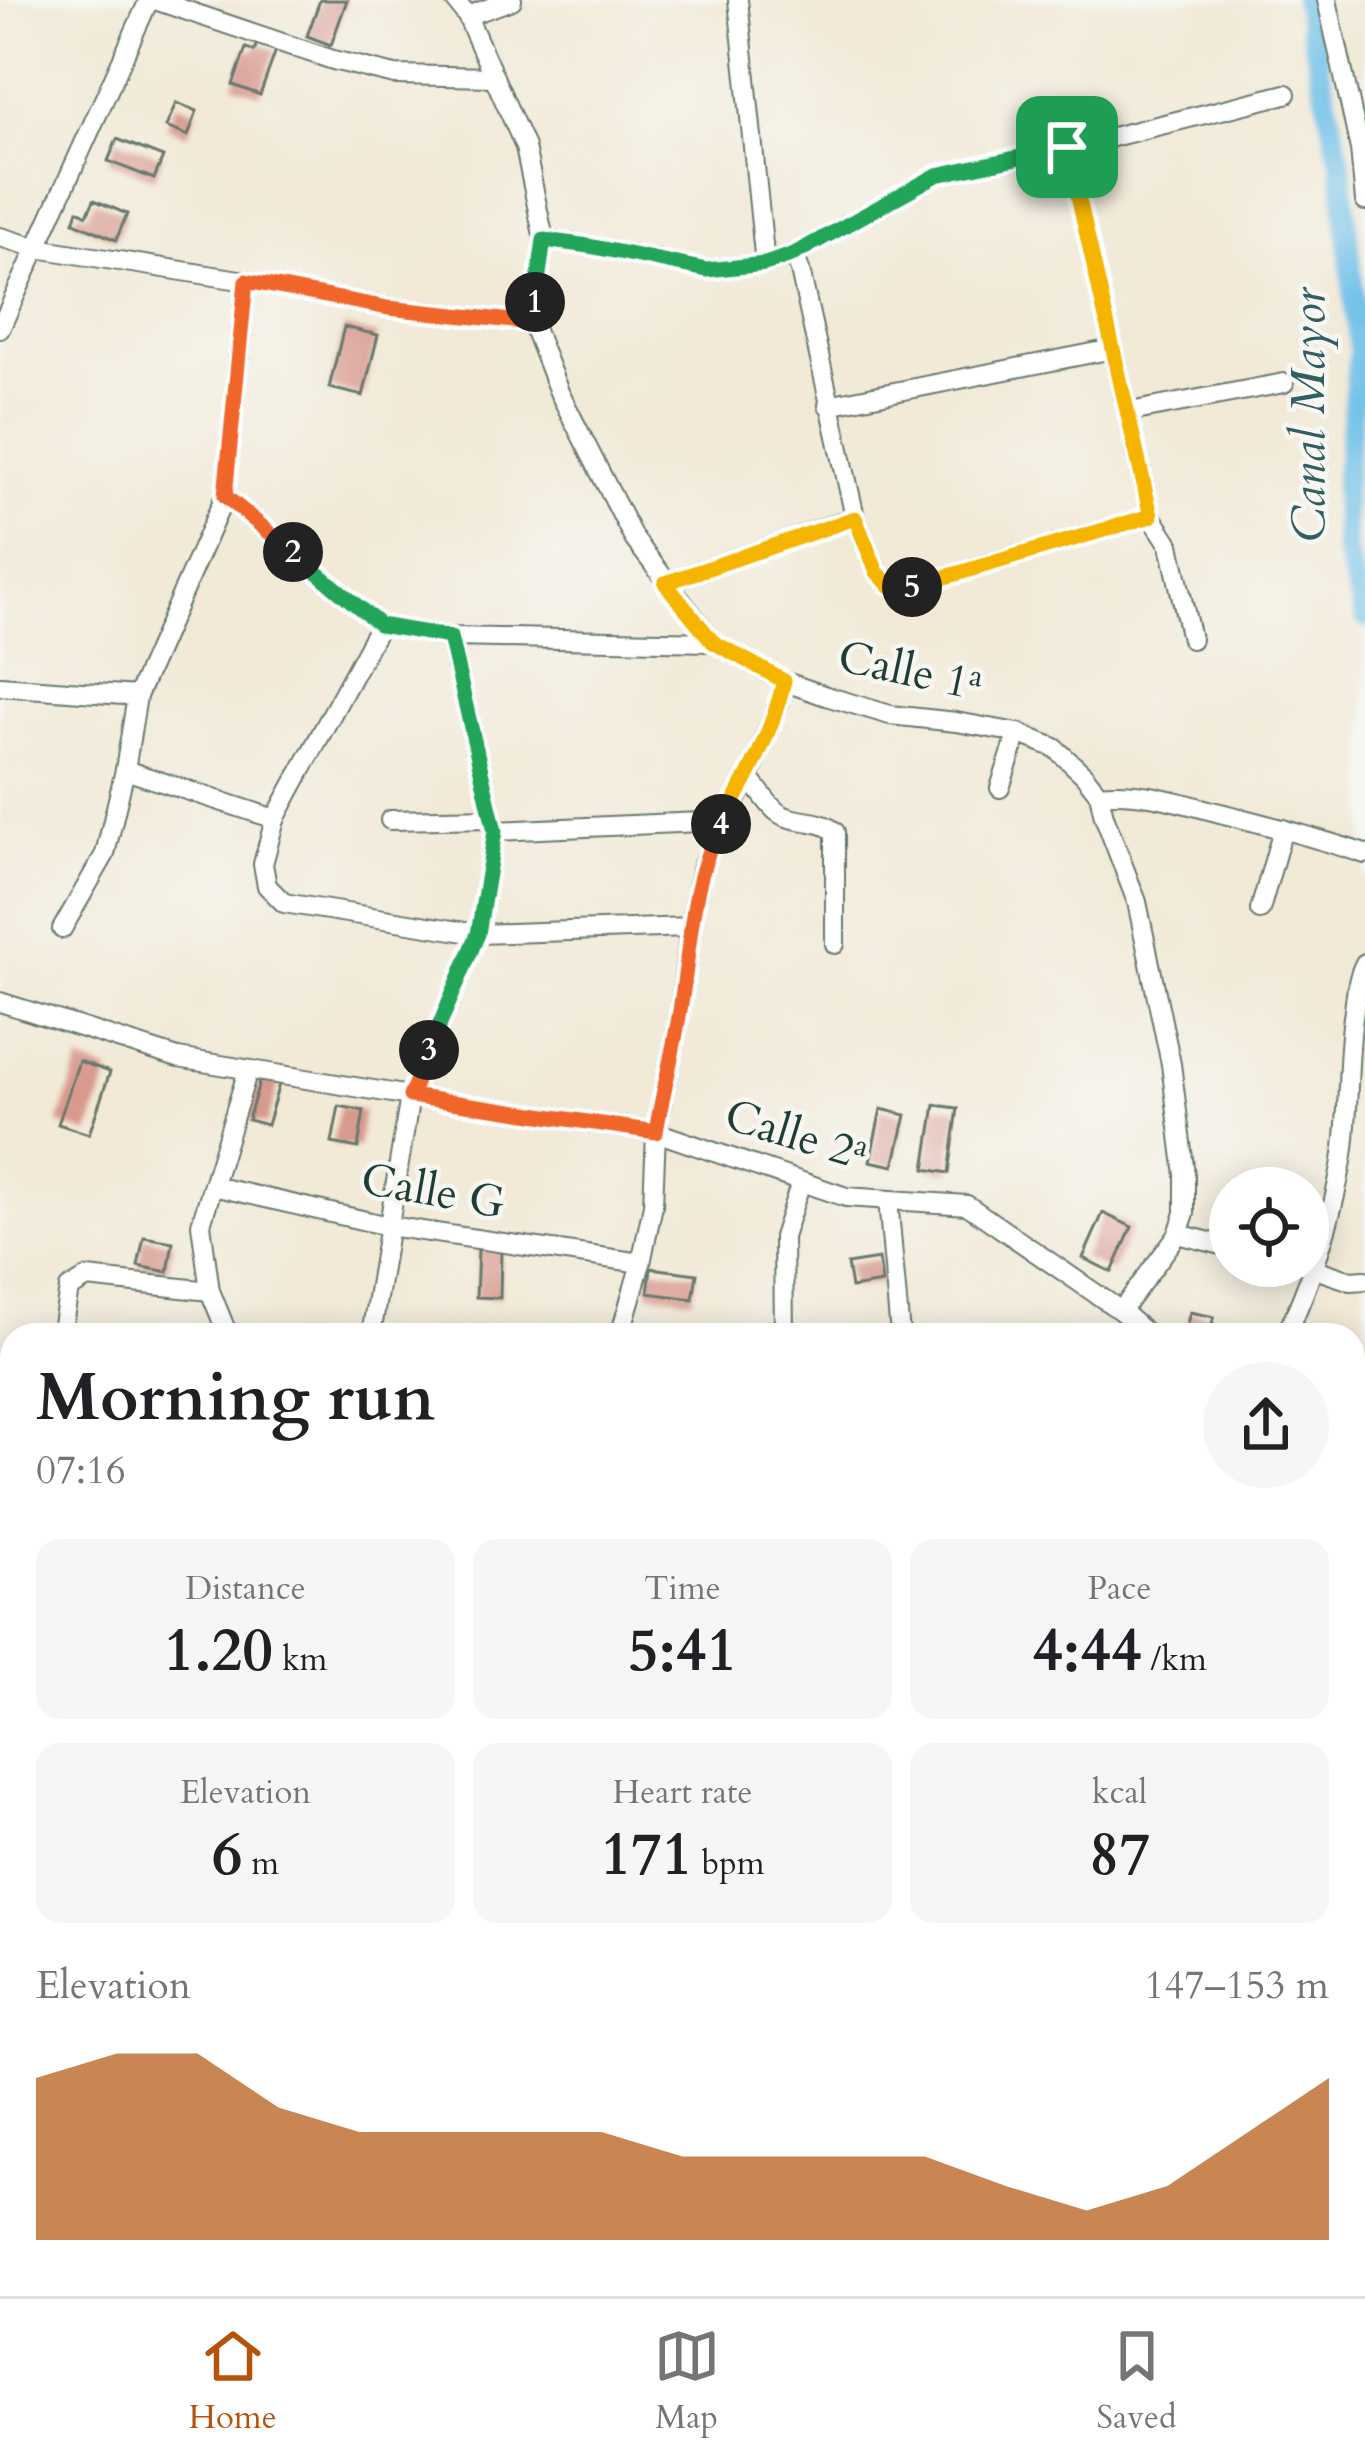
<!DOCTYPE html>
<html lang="en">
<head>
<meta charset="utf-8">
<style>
	body { margin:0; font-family:Cardo,serif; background:#f6f6f6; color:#202124; height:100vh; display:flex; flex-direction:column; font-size:45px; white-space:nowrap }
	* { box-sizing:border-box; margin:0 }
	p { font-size:39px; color:#757577 }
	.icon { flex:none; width:66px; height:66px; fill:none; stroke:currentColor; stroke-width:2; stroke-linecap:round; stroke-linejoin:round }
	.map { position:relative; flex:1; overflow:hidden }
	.details { position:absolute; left:0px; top:1323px; width:1365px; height:975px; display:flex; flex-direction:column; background:#fff; border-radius:36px 36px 0 0; box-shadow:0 6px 30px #0003 }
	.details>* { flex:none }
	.fabs { position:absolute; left:1209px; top:1167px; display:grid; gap:24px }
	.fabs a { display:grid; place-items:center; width:120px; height:120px; border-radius:50%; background:#fff; box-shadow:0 6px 30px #0003; font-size:60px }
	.pin { position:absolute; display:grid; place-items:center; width:102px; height:102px; color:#fff; margin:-51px; border-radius:24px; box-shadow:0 6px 18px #0006 }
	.km { position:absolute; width:60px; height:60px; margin:-30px; border-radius:50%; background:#222; color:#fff; font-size:33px; line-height:60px; text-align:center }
	.round { display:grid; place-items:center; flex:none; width:126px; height:126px; border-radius:63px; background:#f6f6f6 }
	.head { display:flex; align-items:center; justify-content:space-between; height:204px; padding:0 36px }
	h1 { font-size:66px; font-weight:800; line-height:90px }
	.stats { display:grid; grid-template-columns:repeat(3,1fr); gap:18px; height:204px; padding:12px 36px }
	.stats div { display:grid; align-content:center; border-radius:24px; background:#f6f6f6; text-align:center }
	.stats b { font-size:60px; font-weight:800 }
	.stats small { font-size:33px; font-weight:400 }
	.stats p { font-size:33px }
	.chart { height:336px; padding:24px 36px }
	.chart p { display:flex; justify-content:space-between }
	.chart svg { width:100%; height:216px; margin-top:12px; fill:#b45309; opacity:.7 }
	.dock { display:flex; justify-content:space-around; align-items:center; height:168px; border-top:3px solid #e0e0e0; background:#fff; font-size:33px; color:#757577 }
	.dock a { display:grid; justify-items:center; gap:6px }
	.dock .on { color:#b45309 }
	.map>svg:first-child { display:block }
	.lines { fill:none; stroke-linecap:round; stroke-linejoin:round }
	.canal { stroke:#6ec0e9; stroke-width:21 }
	.building { fill:#d8998e }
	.minor-casing { stroke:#69796d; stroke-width:22 }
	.minor { stroke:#fff; stroke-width:18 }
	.split-1-casing { stroke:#fff; stroke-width:24 }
	.split-2-casing { stroke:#fff; stroke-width:24 }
	.split-3-casing { stroke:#fff; stroke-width:24 }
	.split-4-casing { stroke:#fff; stroke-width:24 }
	.split-5-casing { stroke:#fff; stroke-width:24 }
	.split-6-casing { stroke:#fff; stroke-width:24 }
	.split-1 { stroke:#22a559; stroke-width:15 }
	.split-2 { stroke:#f0652b; stroke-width:15 }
	.split-3 { stroke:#22a559; stroke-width:15 }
	.split-4 { stroke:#f0652b; stroke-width:15 }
	.split-5 { stroke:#f5b400; stroke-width:15 }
	.split-6 { stroke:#f5b400; stroke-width:15 }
	.labels { text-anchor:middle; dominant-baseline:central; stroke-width:9; stroke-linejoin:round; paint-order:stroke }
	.street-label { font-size:45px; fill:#1f3d34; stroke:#f6f6f2 }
	.water-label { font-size:48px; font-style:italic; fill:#335e61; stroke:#f6f6f2 }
</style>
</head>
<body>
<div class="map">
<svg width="1365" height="2296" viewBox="0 0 1365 2296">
	<rect width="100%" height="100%" fill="#f6f6f2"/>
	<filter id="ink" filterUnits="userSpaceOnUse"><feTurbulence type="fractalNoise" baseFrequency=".00833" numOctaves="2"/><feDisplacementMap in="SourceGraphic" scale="24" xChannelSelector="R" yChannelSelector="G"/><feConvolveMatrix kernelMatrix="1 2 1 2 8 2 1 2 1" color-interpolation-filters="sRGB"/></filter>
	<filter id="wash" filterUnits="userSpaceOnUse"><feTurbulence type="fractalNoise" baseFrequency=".004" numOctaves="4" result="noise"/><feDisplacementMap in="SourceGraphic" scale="48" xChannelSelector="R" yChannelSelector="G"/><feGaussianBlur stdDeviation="2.7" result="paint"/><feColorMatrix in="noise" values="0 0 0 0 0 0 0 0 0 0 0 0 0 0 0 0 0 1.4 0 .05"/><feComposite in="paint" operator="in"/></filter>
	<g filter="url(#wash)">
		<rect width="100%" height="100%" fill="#f2e9d6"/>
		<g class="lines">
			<g class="canal">
				<polyline points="1304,0 1341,163 1359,352 1344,491 1345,550 1365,617"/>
				<polyline points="1353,1487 1365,1468"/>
				<polyline points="1353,1909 1365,1899"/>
				<polyline points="875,2296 880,2286"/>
				<polyline points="1172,2296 1176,2286"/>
			</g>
		</g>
		<g id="blocks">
			<g class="building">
				<polygon points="320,0 347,0 331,45 307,36"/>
				<polygon points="257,43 276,50 260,95 233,85 246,48 254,51"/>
				<polygon points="176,103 197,111 188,136 166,127"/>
				<polygon points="117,139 163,157 154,179 108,161"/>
				<polygon points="94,200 127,214 116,240 74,222 78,210 87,215"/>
				<polygon points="344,327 378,335 363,396 329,388"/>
				<polygon points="79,1061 110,1072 89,1134 58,1124"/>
				<polygon points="261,1076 280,1081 267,1125 248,1120"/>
				<polygon points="935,1105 958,1108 949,1173 925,1169"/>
				<polygon points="339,1106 364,1111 358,1148 332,1143"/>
				<polygon points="881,1109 906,1115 894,1166 870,1161"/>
				<polygon points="1103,1213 1132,1227 1112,1272 1083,1258"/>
				<polygon points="144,1237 173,1242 168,1272 138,1266"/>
				<polygon points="478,1249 501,1250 500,1298 476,1297"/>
				<polygon points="879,1259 882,1283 851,1288 847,1264"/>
				<polygon points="651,1268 697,1274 693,1299 648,1293"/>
				<polygon points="1190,1312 1214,1317 1209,1335 1184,1335"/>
				<polygon points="12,1426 12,1470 0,1457 0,1437"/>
				<rect x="0" y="1601" width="12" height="39"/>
				<polygon points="0,1966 12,1970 12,2032 0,2028"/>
			</g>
		</g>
	</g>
	<g filter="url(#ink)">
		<use href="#blocks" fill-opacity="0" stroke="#69796d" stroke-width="3"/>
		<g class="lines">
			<g class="minor-casing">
				<g id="minor">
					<polyline points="155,0 333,60 395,75 494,77"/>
					<polyline points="455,0 467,16 525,147 544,240 532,323 559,392 634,539 713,642 783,681 826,696 890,715 956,722 1018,733 1055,748 1084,775 1099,794 1104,816 1137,902 1171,1064 1185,1175 1185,1213 1178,1234 1121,1311"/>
					<polyline points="738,0 765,264"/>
					<polyline points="1327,0 1360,149 1365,201"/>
					<polyline points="467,16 512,0"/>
					<polyline points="1067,147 1151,516 1170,545 1191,639"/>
					<polyline points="0,237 37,248 246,281 388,308 532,323"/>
					<polyline points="544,240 589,246 707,270 765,264 794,254 937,175 1084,144 1286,94"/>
					<polyline points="794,254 800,270 855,517 877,572 889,585 911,587 1151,516"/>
					<polyline points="0,329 149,0"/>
					<polyline points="828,405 1113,349"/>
					<polyline points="1130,412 1284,383"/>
					<polyline points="225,496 380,625 450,637 713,642"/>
					<polyline points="665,583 855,517"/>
					<polyline points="380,625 275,819 263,864 267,886 284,903 478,934 690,927"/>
					<polyline points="0,686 137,696"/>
					<polyline points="125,770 275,819"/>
					<path d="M749,778C758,788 766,802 776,811C793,825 819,817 835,832V944"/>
					<polyline points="1000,788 1018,733"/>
					<path d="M1099,794C1139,789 1181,803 1220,813C1268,825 1317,838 1365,854"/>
					<polyline points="390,820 492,818"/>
					<polyline points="495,831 723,821"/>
					<polyline points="1260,910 1283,829"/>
					<polyline points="62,929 105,854 125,770 137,696 225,496 246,281"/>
					<polyline points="0,1002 178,1058 410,1096 656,1132 846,1197 967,1205 1121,1311 1148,1335"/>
					<polyline points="213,1186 388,1226 641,1263"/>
					<polyline points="888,1200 900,1335"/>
					<polyline points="1178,1234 1230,1247"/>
					<polyline points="1306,1266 1351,1281 1365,1280"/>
					<polyline points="68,1335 63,1324 69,1289 87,1278 210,1291"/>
					<polyline points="228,1335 210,1291 201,1224 248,1070"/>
					<polyline points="371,1335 410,1096 478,934 495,831 450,637"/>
					<polyline points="620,1335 641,1263 653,1205 656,1132 680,1012 690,927 702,867 717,833 749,778 779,702 783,681"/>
					<polyline points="784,1335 783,1237 801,1182"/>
					<path d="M1286,1335C1313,1276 1335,1212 1344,1148C1349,1104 1347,1060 1353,1017C1356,998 1356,980 1365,963"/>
					<polyline points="1353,1529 1365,1512"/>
					<polyline points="0,1663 12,1664"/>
					<polyline points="0,2122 12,2084"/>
					<polyline points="219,2296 262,2287 292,2286"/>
					<polyline points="901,2296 908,2286"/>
				</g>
			</g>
			<use href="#minor" class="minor"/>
		</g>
	</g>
	<g class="lines" filter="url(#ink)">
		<g class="split-1-casing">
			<polyline id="split-1" points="535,302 544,240 589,246 707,270 765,264 794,254 937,175 1067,147"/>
		</g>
		<g class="split-2-casing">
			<polyline id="split-2" points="293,552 225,496 246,281 388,308 532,323 535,302"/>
		</g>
		<g class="split-3-casing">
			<polyline id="split-3" points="293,552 380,625 450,637 495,831 478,934 429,1050"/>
		</g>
		<g class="split-4-casing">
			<path id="split-4" d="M429,1050L410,1096L656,1132C663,1089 675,1047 681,1004C691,942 691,880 721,824"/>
		</g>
		<g class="split-5-casing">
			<path id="split-5" d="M721,824C748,778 772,733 784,681L713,642L665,583L855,518L877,572L889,585L912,587"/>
		</g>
		<g class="split-6-casing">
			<polyline id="split-6" points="912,587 1151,516 1067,147"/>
		</g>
		<use href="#split-1" class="split-1"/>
		<use href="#split-2" class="split-2"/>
		<use href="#split-3" class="split-3"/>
		<use href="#split-4" class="split-4"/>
		<use href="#split-5" class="split-5"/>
		<use href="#split-6" class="split-6"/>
	</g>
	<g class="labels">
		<g class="street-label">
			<text transform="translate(910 671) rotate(12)">Calle 1ª</text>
			<text transform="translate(796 1135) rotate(17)">Calle 2ª</text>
			<text transform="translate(433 1191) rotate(10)">Calle G</text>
		</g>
		<g class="water-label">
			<text transform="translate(1308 415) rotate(-90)">Canal Mayor</text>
		</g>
	</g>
</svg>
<div class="fabs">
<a><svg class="icon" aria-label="locate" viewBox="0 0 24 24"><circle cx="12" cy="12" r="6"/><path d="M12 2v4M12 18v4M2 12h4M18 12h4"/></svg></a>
</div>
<div class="pin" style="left:1067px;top:147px;background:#1e9e55"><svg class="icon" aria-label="arrive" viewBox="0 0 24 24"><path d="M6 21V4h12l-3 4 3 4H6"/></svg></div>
<b class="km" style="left:535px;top:302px">1</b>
<b class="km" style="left:293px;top:552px">2</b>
<b class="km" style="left:429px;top:1050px">3</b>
<b class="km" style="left:721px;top:824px">4</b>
<b class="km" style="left:912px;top:587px">5</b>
<section class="details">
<div class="head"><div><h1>Morning run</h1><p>07:16</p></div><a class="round"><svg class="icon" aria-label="share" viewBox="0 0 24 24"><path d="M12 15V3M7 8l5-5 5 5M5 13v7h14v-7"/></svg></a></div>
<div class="stats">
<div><p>Distance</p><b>1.20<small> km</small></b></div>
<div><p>Time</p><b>5:41</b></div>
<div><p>Pace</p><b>4:44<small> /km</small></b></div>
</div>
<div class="stats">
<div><p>Elevation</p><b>6<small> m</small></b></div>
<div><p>Heart rate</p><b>171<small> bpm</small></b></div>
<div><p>kcal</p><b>87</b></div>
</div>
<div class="chart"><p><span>Elevation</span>147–153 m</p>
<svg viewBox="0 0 160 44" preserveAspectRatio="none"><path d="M0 44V11L10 6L20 6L30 17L40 22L50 22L60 22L70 22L80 27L90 27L100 27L110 27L120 33L130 38L140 33L150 22L160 11V44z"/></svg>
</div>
</section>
</div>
<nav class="dock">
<a class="on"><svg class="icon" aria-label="home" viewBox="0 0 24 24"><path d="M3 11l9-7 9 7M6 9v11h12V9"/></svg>Home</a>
<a><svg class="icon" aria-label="map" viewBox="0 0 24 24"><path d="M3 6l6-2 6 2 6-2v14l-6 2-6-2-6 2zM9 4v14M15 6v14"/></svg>Map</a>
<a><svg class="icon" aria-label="saved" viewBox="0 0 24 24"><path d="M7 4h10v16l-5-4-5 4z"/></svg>Saved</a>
</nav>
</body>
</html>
